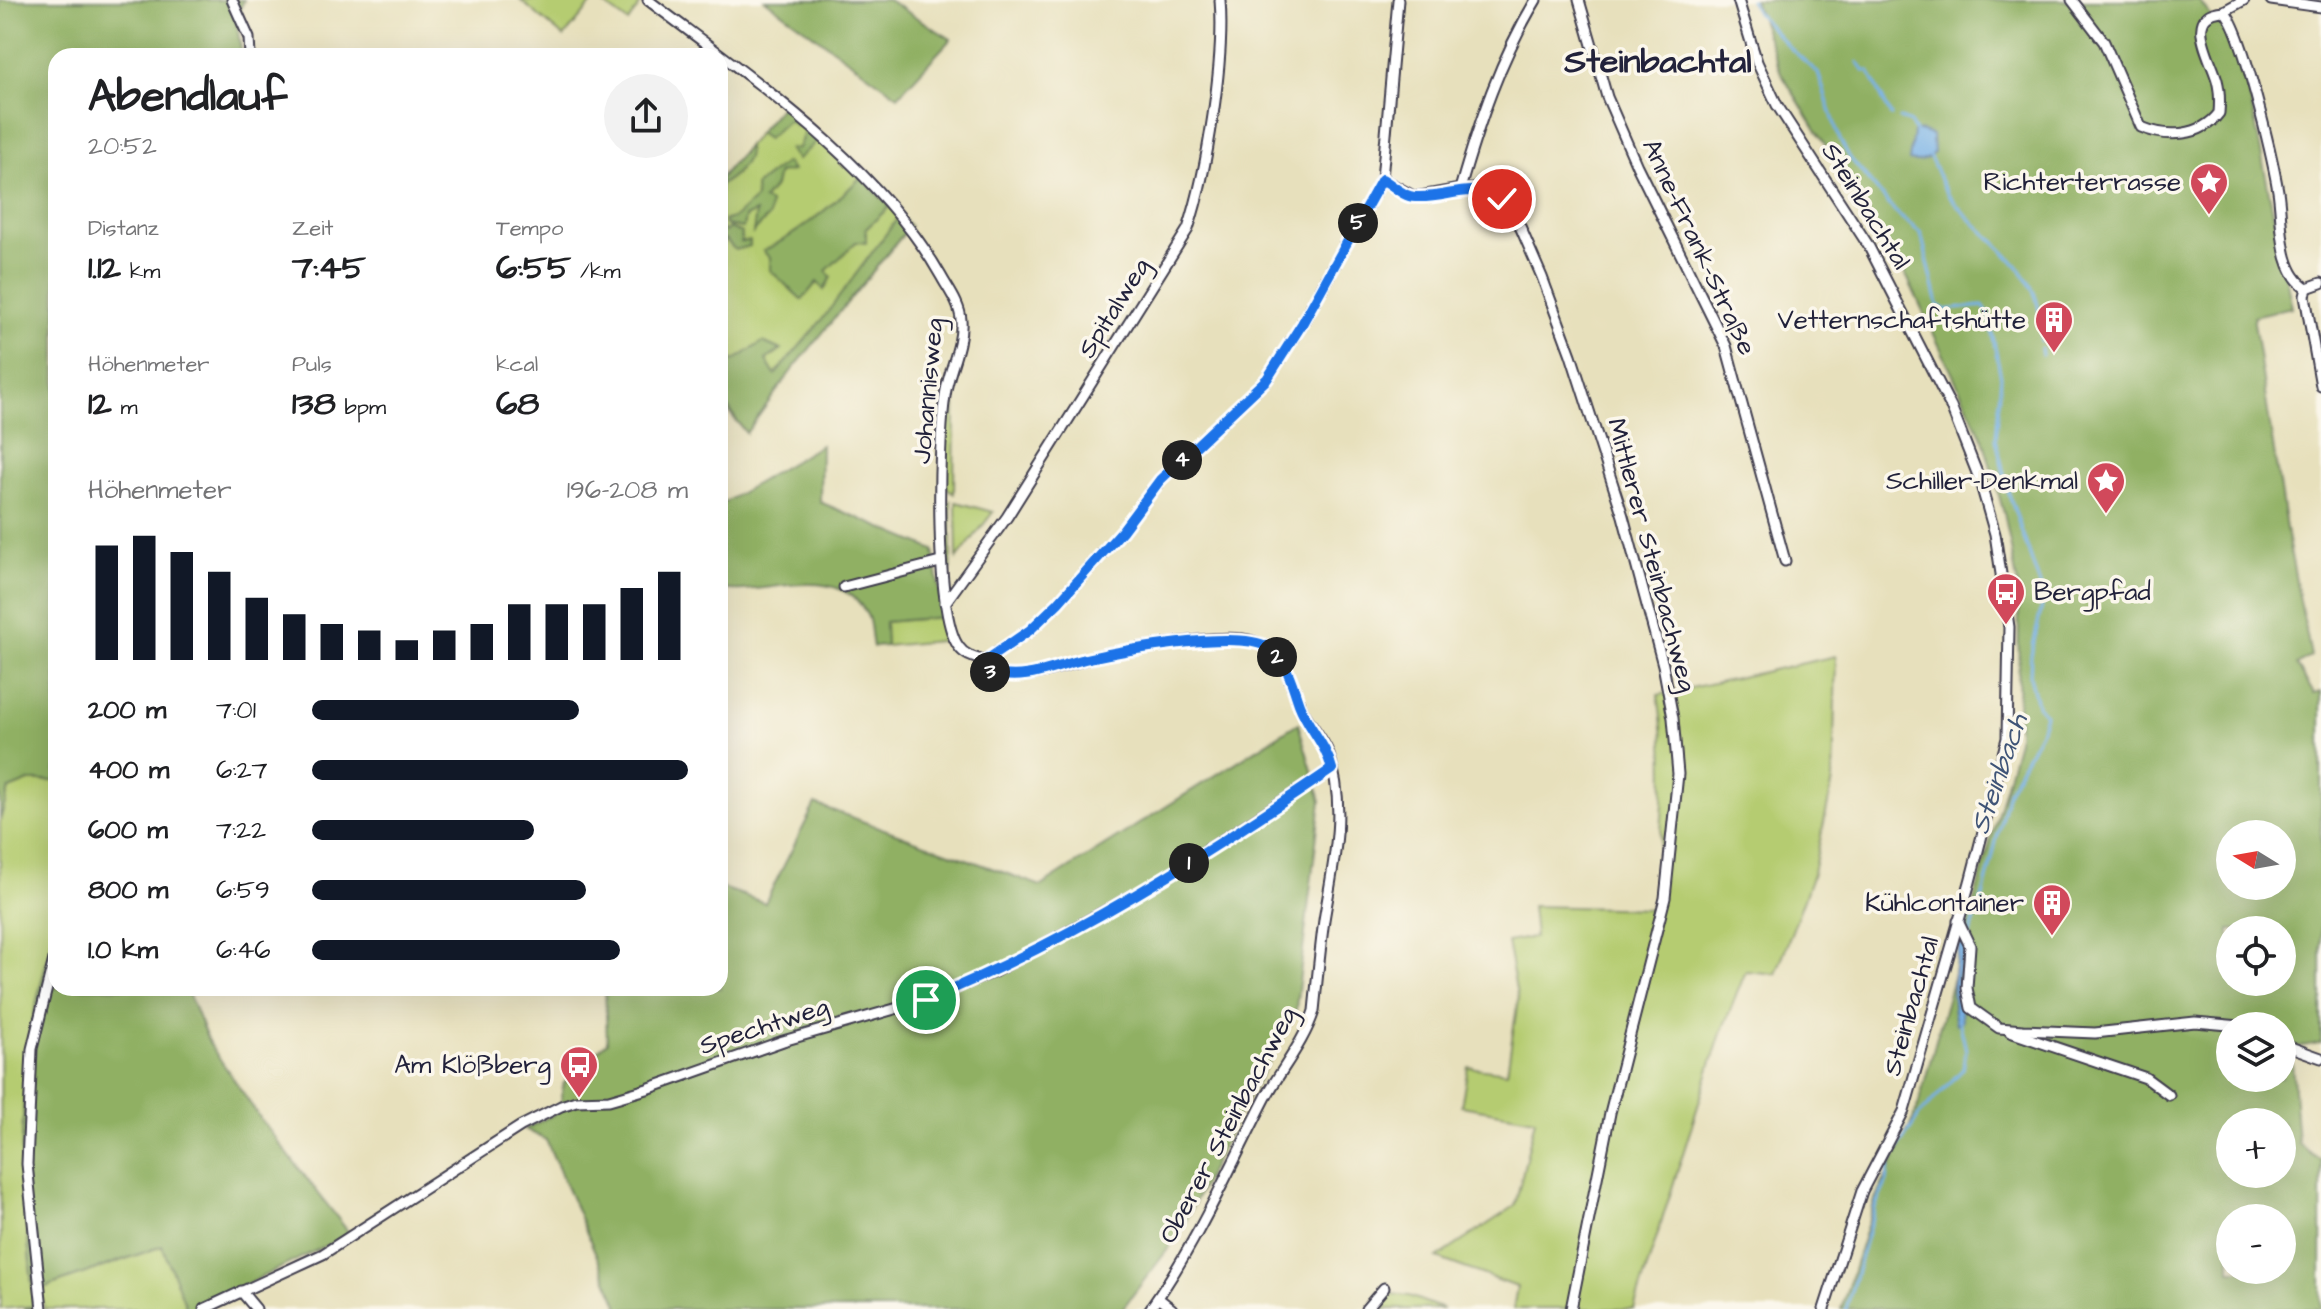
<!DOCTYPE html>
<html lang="de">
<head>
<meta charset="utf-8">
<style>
	body { margin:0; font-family:"Architects Daughter",sans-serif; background:#f2f2f2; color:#202124; height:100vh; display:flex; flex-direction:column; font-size:30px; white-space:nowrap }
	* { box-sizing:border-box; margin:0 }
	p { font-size:26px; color:#757577 }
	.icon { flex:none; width:44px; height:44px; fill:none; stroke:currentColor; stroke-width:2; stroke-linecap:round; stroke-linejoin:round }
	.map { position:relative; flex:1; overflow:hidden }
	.panel { position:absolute; left:48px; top:48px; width:680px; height:948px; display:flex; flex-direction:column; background:#fff; border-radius:24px; box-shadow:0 8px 32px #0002 }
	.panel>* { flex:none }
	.needle { width:52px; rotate:281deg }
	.controls { position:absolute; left:2216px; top:820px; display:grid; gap:16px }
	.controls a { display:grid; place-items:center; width:80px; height:80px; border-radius:50%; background:#fff; box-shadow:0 8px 32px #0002; font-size:40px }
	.pin { position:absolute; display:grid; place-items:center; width:68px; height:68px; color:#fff; margin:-34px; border:4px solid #fff; border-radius:50%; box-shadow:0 2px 8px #0007 }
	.km { position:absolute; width:40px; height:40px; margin:-20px; border-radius:50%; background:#222; color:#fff; font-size:22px; line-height:40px; text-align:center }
	.round { display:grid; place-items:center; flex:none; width:84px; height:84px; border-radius:42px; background:#f2f2f2 }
	.summary { display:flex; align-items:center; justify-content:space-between; height:136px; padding:0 40px }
	h1 { font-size:44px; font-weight:800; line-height:60px }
	.metrics { display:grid; grid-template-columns:repeat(3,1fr); gap:12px; height:136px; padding:8px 40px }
	.metrics div { display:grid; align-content:center }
	.metrics b { font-size:34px; font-weight:800 }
	.metrics small { font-size:22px; font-weight:400 }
	.metrics p { font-size:22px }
	.chart { height:224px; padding:16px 40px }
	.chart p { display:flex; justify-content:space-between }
	.chart svg { width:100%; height:144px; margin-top:8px; stroke:#111827; stroke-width:6 }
	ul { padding:0 40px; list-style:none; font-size:26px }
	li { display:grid; grid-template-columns:128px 96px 1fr; align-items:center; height:60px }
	li i { height:20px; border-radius:10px; background:#111827 }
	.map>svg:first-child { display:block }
	.green { fill:#b5cc71; stroke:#6c7756; stroke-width:2 }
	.forest { fill:#90b063; stroke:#59694f; stroke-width:2; fill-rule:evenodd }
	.water { fill:#75b0e6; stroke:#4c6990; stroke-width:2 }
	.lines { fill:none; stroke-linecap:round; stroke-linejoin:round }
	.stream { stroke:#75b0e6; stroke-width:3 }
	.street-casing { stroke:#403e4e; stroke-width:13 }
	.street { stroke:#fff; stroke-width:9 }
	.route-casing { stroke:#fff; stroke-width:16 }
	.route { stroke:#1a73e8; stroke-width:10 }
	.labels { text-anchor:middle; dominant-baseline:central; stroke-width:7; stroke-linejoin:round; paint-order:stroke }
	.poi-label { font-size:26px; fill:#22223b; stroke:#fbf7ec; text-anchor:end }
	.street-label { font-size:26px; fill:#22223b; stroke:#fbf7ec }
	.water-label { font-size:28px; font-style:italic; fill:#3f5477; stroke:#fbf7ec }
	.district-label { font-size:34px; font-weight:bold; fill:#22223b; stroke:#fbf7ec }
</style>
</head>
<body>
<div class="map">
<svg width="2321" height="1309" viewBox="0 0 2321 1309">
	<rect width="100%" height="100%" fill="#fbf7ec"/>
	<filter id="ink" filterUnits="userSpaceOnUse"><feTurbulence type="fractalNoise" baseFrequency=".0125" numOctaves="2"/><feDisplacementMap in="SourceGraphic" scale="16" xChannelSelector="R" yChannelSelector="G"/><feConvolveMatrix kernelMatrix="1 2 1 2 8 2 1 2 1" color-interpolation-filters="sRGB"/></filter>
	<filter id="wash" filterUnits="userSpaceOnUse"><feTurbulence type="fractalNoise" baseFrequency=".006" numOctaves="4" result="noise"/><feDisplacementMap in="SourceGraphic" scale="32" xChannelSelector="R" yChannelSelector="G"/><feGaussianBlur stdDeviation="1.8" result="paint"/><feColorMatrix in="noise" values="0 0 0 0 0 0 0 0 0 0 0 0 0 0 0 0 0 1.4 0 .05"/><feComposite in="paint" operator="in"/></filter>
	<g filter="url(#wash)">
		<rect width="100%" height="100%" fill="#e7e0bc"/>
		<g class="green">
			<polygon points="520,0 595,0 564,37"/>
			<polygon points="598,0 643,0 628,22"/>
			<polygon points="784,103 910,226 792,370 746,433 725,407 720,387 720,178"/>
			<polygon points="952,370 960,372 955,401 954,494 942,483 942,420"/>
			<polygon points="951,501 951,568 944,576 947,502"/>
			<polygon points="956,502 993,512 957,559"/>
			<polygon points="943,617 949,640 886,646 884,622"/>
			<path d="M1836,656L1833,781L1812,877L1776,974L1746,971L1721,1033L1634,1309H1513L1517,1287L1437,1258L1515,1206L1535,1119L1461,1106L1468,1067L1507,1072L1518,1000L1507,942L1535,937L1532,906L1653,909C1661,837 1670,767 1658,695Z"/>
			<polygon points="29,781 56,781 56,922 26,1047 21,1164 34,1306 1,1309 0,820 9,789"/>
			<polygon points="163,1246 187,1309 44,1309 40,1289"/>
			<polygon points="1391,1294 1409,1296 1443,1309 1382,1309"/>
		</g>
		<g class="forest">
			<polygon points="0,0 244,0 236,19 242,56 56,56 56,781 29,781 9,789 0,820"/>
			<polygon points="765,0 888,0 951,39 898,96"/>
			<path d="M1754,0H2198L2241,52L2292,307L2253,316L2287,535L2311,656L2297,665L2314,694L2321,692V1043L2291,1048L2298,1144L2321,1160V1309H1841L1875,1200L1916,1113L2018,740L2019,592L2005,517L1983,439L1908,279L1781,73ZM2230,834H2282V886H2230ZM2230,930H2282V982H2230ZM2230,1026H2282V1078H2230ZM2230,1122H2282V1174H2230ZM2230,1218H2282V1270H2230Z"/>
			<polygon points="784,103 805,123 796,126 788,120 767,139 758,133"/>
			<polygon points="807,125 816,133 816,142 797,160 789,149 798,148"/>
			<path d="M748,146C751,162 733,178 720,185V178Z"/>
			<polygon points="786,162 792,171 778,173 775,186 763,200 770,203 769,216 753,233 756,212 745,217 743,228 725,225 724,221 735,217 756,198 755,186"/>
			<path d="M861,177L890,206L866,229V243L856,242L826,271L831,277L824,290L817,282L802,300L770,270V258L763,251C800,233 832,206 861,177Z"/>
			<path d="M900,215L910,226L792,370L746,433C721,401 720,390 720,350L733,361L763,342L781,350L766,360L775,375L821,321Z"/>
			<polygon points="720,228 725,232 729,228 742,233 741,242 750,241 750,246 735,250 725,239 720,250"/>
			<path d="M821,445L820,502L934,550L943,617L885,622L886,646L873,647C871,638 871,625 868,617C841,559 766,597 720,589V505Z"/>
			<polygon points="1298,723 1321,801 1295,1016 1238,1115 1178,1236 1122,1309 620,1309 546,1140 525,1129 560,1111 563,1084 607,1042 605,988 720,988 720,887 765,903 815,804 1041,886"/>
			<polygon points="56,922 56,988 186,988 209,1043 262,1121 350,1234 196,1309 187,1309 162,1246 37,1290 38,1309 24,1309 34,1306 21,1164 26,1047"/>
		</g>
		<g class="water">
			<path d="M1919,131L1932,135L1933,153C1927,160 1918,164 1909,161L1913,132Z"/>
			<path d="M1960,943L1966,948L1957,978L1962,1021L1956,1024C1949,994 1953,972 1960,943Z"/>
		</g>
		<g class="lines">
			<g class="stream">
				<polyline points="1750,0 1757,13 1788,46 1818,73 1840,140 1850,158 1898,215 1921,233 1938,305 1945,310 1983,306 1988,313 2001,377 1996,439 2008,491 2044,597 2031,655 2030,676 2037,705 2045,714 2040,732 2008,791 1983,896 1969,936"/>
				<polyline points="1858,62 1864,71 1869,71 1891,116"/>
				<polyline points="1899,118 1910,123 1916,133"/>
				<path d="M1928,154C1936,166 1939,181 1947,193C1978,237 2042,265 2040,326"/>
				<polyline points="2041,335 2041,341"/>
				<polyline points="2041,348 2042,355"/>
				<polyline points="1846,1309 1875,1207 1887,1181 1889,1162 1920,1114 1963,1069 1966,1050 1959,1020"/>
			</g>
		</g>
	</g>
	<g filter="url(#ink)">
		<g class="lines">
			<g class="street-casing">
				<g id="street">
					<polyline points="232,0 249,38 250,56"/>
					<path d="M648,0C749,77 878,164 941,276C948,289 960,304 961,320C963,346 948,371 945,396C938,440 934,616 959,647C965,656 976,658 985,661"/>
					<polyline points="1579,0 1607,97 1637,166 1726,346 1785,561"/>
					<polyline points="1738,0 1757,62 1777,105 1868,245 1951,407 1979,478 1995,534 2009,627 2007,738 1970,882 1904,1111 1862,1191 1824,1309"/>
					<path d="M2072,0L2104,42L2141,127C2167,138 2201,137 2219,113C2220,101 2220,91 2217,80C2211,58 2182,13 2224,11C2242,26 2273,161 2278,191C2283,221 2278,271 2307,288"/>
					<polyline points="2271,0 2321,7"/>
					<polyline points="2224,11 2244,0"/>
					<polyline points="1382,179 1398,0"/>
					<polyline points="1460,189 1482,189 1502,199 1519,224 1542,277 1571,355 1623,516 1663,665 1673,718 1678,774 1665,898 1610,1113 1571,1309"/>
					<polyline points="2307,288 2305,296 2321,386"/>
					<polyline points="2307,288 2321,283"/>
					<polyline points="844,587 940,562"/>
					<path d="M945,603L1007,517L1188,229C1207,172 1225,59 1220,0"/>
					<path d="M985,661L990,672C1032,685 1072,659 1113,653C1144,648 1226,632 1252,641C1289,652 1287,677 1300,705C1307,722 1321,735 1328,752C1348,808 1333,864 1324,920C1320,950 1317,981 1314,1011C1304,1042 1282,1068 1266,1097C1229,1169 1197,1243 1150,1309"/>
					<path d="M985,661L1030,630L1058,603L1122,531L1160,480L1267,379L1302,324L1382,179L1415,197L1460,189C1479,123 1500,59 1536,0"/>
					<polyline points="1958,921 1970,946 1967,988 1971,1008 1999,1028 2023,1030 2095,1033 2195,1022 2240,1026"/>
					<polyline points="2010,1032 2146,1078 2169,1095"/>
					<polyline points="2282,1044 2321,1058"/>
					<polyline points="241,1291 256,1309"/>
					<polyline points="1158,1298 1172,1309"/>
					<polyline points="42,1309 27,1164 32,1049 56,951"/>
					<polyline points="204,1309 323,1254 521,1126 561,1106 576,1101 609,1100 647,1089 783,1041 926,1000 994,972 1158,882 1332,769"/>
					<polyline points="1366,1309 1384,1288"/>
				</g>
			</g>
			<use href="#street" class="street"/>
		</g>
	</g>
	<g class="lines" filter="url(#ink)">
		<g class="route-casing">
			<path id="route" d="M926,1000C1070,941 1203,857 1332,769C1326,744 1308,728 1299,704C1291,682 1288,661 1267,647C1238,629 1120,651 1085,659C1052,667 1024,683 990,672L985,661L1030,630L1058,603L1122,531L1160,480L1267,379L1302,324L1382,179C1393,185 1403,197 1415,197C1451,199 1465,181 1502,199"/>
		</g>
		<use href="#route" class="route"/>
	</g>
	<defs>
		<g id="sight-pin" transform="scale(2)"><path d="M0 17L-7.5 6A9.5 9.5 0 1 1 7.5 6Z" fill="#d1495b" stroke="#fbf7ec"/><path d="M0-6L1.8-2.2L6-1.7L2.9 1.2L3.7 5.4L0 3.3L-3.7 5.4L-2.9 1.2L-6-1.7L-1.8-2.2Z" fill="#fff"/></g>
		<g id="building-pin" transform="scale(2)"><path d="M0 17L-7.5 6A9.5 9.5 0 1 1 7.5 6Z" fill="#d1495b" stroke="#fbf7ec"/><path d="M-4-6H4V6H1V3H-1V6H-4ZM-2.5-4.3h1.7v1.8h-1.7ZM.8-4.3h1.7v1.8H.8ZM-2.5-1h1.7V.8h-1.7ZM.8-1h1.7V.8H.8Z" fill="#fff"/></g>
		<g id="bus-pin" transform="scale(2)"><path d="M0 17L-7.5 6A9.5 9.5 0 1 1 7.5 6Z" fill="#d1495b" stroke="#fbf7ec"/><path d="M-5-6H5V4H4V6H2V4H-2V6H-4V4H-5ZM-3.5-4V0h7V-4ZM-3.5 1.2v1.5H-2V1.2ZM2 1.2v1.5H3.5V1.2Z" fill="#fff"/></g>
	</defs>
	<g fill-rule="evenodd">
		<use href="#sight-pin" x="2209" y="182"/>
		<use href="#building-pin" x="2054" y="320"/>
		<use href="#sight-pin" x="2106" y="481"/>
		<use href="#bus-pin" x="2006" y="592"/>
		<use href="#building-pin" x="2052" y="903"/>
		<use href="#bus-pin" x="579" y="1065"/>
	</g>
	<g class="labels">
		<g class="poi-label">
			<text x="2181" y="182">Richterterrasse</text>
			<text x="2026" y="320">Vetternschaftshütte</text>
			<text x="2078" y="481">Schiller-Denkmal</text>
			<text x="2034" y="592" text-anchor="start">Bergpfad</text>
			<text x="2024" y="903">Kühlcontainer</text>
			<text x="551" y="1065">Am Klößberg</text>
		</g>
		<g class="street-label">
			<text transform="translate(1866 206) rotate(58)">Steinbachtal</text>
			<text transform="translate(1699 247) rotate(65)">Anne-Frank-Straße</text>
			<text transform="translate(1114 308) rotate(-58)">Spitalweg</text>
			<text transform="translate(928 391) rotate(-85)">Johannisweg</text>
			<text transform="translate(1652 555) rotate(75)">Mittlerer Steinbachweg</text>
			<text transform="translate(1911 1006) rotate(-74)">Steinbachtal</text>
			<text transform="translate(764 1026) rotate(-18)">Spechtweg</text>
			<text transform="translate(1228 1125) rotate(-62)">Oberer Steinbachweg</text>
		</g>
		<g class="water-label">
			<text transform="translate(1999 774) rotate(-71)">Steinbach</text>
		</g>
		<g class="district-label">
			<text x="1658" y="62">Steinbachtal</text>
		</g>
	</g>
</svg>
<div class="controls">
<a><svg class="needle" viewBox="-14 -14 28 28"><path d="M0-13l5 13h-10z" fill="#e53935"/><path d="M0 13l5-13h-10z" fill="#757577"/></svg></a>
<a><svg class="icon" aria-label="locate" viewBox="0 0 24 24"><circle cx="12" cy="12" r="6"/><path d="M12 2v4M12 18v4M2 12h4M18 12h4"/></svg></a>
<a><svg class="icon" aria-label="layers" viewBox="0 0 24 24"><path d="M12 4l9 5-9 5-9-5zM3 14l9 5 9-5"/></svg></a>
<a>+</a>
<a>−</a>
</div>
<div class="pin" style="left:926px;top:1000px;background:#1e9e55"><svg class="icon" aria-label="arrive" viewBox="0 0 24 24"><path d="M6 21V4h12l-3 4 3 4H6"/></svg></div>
<div class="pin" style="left:1502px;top:199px;background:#d93025"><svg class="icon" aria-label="check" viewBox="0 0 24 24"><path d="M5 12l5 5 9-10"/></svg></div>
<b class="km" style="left:1189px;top:863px">1</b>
<b class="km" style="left:1277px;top:657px">2</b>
<b class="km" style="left:990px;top:672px">3</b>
<b class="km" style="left:1182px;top:460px">4</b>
<b class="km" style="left:1358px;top:223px">5</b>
<section class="panel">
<div class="summary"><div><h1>Abendlauf</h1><p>20:52</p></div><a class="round"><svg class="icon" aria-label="share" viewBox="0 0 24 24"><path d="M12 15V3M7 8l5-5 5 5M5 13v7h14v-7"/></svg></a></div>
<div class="metrics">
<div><p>Distanz</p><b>1.12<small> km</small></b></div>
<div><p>Zeit</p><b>7:45</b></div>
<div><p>Tempo</p><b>6:55<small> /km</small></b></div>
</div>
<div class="metrics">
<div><p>Höhenmeter</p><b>12<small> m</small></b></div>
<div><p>Puls</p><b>138<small> bpm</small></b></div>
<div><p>kcal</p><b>68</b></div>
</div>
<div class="chart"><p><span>Höhenmeter</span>196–208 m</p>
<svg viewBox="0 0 160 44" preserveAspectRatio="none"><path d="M5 44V9M15 44V6M25 44V11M35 44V17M45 44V25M55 44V30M65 44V33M75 44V35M85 44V38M95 44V35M105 44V33M115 44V27M125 44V27M135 44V27M145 44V22M155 44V17"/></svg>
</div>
<ul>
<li><b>200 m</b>7:01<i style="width:71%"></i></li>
<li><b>400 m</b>6:27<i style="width:100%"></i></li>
<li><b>600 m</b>7:22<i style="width:59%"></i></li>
<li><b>800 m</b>6:59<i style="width:73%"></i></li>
<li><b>1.0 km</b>6:46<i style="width:82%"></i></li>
</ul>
</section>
</div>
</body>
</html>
